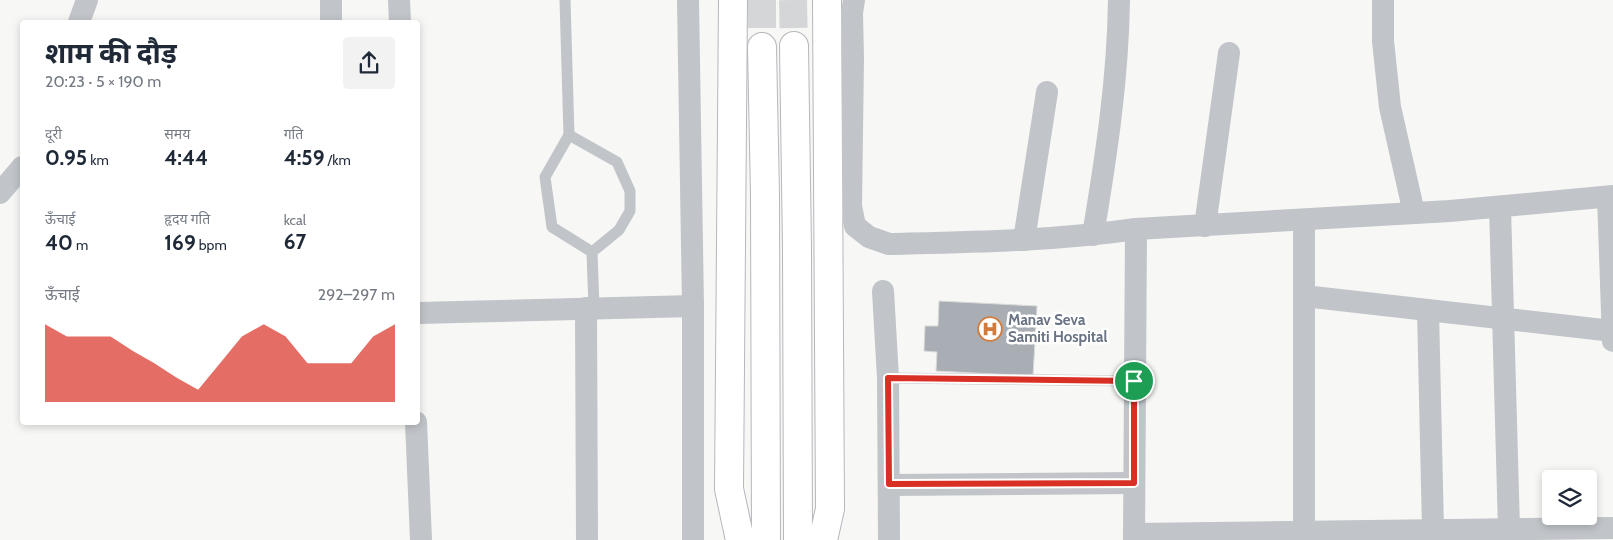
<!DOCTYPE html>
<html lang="hi">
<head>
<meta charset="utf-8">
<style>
	body { margin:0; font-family:Cabin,"Noto Sans Devanagari",sans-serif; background:#f2f2f3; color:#1f2937; height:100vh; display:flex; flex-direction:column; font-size:19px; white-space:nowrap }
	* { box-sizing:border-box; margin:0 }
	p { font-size:16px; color:#747a83 }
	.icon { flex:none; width:28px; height:28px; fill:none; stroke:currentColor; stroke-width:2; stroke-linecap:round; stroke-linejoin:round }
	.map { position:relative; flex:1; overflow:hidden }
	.details { position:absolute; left:20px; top:20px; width:400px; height:405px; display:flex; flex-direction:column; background:#fff; border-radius:5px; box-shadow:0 2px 8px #0003 }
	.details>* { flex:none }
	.fabs { position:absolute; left:1542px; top:470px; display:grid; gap:10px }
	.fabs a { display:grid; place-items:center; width:55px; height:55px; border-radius:5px; background:#fff; box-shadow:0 2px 8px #0003; font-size:25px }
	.pin { position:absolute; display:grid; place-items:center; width:42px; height:42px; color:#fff; margin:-21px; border:2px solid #fff; border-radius:50%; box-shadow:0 1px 5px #0007 }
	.round { display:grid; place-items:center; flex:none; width:52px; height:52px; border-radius:5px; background:#f2f2f3 }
	.overview { display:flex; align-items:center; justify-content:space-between; height:85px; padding:0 25px }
	h1 { font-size:28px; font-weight:700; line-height:38px }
	.stats { display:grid; grid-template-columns:repeat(3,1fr); gap:8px; height:85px; padding:5px 25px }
	.stats div { display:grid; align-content:center }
	.stats b { font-size:21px; font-weight:700 }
	.stats small { font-size:14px; font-weight:400 }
	.stats p { font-size:14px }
	.chart { height:140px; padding:10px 25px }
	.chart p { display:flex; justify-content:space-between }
	.chart svg { width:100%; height:90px; margin-top:5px; fill:#d93025; opacity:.7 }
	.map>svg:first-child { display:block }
	.building { fill:#a9aeb5; stroke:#d9d9d7 }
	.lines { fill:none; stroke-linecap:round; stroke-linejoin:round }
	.primary-tunnel { stroke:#d4d6d8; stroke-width:28; stroke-dasharray:28 14; stroke-linecap:butt }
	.secondary-casing { stroke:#b4b7bc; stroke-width:30 }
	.primary-casing { stroke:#b5b7bc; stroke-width:30 }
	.lane { stroke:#c1c4c8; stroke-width:11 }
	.street { stroke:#c1c4c8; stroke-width:22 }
	.secondary { stroke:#fff; stroke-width:28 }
	.primary { stroke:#fff; stroke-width:28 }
	.route-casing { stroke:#fff; stroke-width:10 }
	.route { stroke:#d93025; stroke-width:6 }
	.labels { text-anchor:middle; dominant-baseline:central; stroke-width:5; stroke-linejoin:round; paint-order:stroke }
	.poi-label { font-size:15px; font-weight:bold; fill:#697383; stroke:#fff; text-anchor:start }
</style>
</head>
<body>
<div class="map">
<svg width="1613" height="540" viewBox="0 0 1613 540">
	<rect width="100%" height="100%" fill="#f7f7f5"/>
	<polygon class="building" points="939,301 1037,306 1033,376 936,371 937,352 924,351 925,326 938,326"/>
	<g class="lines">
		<g class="primary-tunnel">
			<polyline points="762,0 762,47"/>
			<polyline points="793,0 794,46"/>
		</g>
		<g class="secondary-casing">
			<g id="secondary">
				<polyline points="733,0 729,489 740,540"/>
				<polyline points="823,540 830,509 827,0"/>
			</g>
		</g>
		<g class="primary-casing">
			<g id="primary">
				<polyline points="794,46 797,249 798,540"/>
				<polyline points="762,47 765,195 766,540"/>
			</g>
		</g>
		<g class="lane">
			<polyline points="565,0 569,135"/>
			<polyline points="592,252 619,230 630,211 630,191 617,162 569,135 545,177 552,227 592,252 594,308"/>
			<polyline points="888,378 1134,381"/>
		</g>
		<g class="street">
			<polyline points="331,0 331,22"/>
			<polyline points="399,0 400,22"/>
			<polyline points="688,0 693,306 693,540"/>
			<path d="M854,0L852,13L853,58L851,206L855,226L869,237L889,244C972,242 1054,241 1136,229L1450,211L1613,196"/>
			<polyline points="1383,0 1383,41 1390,107 1414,213"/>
			<polyline points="79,22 87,0"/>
			<polyline points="0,193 22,167"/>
			<polyline points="1608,197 1613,341"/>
			<polyline points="1500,207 1509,529"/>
			<polyline points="1205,226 1229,53"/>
			<path d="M1093,235C1106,157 1118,79 1119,0"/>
			<polyline points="1024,240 1047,92"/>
			<polyline points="883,291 888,378 889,540"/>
			<polyline points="1304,296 1613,331"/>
			<polyline points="586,308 587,540"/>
			<polyline points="1428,311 1433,530"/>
			<polyline points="418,313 693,306"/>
			<polyline points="416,422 421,540"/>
			<polyline points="889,485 1134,483"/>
			<polyline points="1304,532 1304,220"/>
			<polyline points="1134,534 1613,528"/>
			<polyline points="1134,540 1136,229"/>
		</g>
		<use href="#secondary" class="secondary"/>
		<use href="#primary" class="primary"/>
	</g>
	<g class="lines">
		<g class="route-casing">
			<polygon id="route" points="888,378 1134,381 1134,483 889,484"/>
		</g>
		<use href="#route" class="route"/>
	</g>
	<defs>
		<g id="hospital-ring" transform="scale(1.25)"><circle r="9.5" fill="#fff" stroke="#d37b3a" stroke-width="1.5"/><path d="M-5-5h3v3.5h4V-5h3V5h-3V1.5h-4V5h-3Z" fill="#d37b3a"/></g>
	</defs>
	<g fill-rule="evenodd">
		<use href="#hospital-ring" x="990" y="329"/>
	</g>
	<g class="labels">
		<g class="poi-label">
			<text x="1008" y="320">Manav Seva<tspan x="1008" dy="17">Samiti Hospital</tspan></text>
		</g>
	</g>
</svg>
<div class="fabs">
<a><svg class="icon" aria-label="layers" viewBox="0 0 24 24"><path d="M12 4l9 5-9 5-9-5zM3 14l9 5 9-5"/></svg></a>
</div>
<div class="pin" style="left:1134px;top:381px;background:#1e9e55"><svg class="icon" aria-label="arrive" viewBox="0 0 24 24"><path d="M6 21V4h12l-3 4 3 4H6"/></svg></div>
<section class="details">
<div class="overview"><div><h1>शाम की दौड़</h1><p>20:23 · 5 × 190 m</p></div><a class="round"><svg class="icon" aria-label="share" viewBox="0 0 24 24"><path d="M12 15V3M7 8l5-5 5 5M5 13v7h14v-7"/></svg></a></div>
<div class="stats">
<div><p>दूरी</p><b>0.95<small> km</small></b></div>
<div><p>समय</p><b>4:44</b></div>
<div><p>गति</p><b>4:59<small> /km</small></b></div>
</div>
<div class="stats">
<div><p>ऊँचाई</p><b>40<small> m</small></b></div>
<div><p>हृदय गति</p><b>169<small> bpm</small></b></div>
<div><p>kcal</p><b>67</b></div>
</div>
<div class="chart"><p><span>ऊँचाई</span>292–297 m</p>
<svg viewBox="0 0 160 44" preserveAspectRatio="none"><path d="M0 44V6L10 12L20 12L30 12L40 19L50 25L60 32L70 38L80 25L90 12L100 6L110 12L120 25L130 25L140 25L150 12L160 6V44z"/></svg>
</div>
</section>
</div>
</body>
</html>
